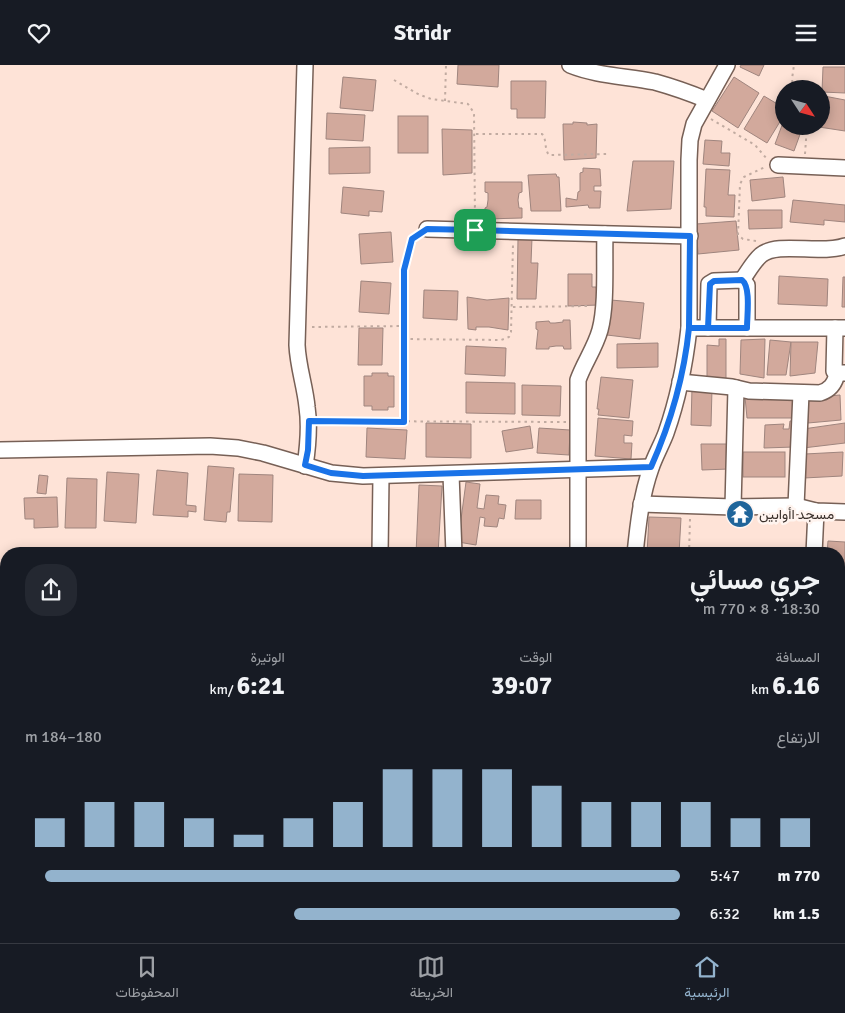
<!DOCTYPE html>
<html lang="ar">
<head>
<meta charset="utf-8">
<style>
	body { margin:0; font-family:Signika,Vazirmatn,sans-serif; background:#242831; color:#f1f3f6; direction:rtl; height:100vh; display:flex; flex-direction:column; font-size:19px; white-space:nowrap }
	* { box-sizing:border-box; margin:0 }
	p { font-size:16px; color:#9ea1a6 }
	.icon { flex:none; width:28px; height:28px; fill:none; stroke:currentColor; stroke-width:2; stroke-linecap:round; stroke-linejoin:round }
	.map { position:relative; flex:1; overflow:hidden; direction:ltr }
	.panel { position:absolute; left:0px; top:482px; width:845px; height:396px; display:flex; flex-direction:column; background:#171b24; border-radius:20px 20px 0 0; box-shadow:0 2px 12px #0003; direction:rtl }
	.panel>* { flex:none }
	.needle { width:32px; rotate:126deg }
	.fabs { position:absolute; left:775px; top:15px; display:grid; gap:10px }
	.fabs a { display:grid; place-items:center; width:55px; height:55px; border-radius:50%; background:#171b24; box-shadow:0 2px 12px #0003; font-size:25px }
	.pin { position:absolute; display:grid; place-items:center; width:42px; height:42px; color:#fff; margin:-21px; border-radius:10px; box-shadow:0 2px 8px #0006 }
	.round { display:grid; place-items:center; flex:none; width:52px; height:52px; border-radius:20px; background:#242831 }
	.overview { display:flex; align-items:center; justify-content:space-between; height:85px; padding:0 25px }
	h1 { font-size:28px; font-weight:700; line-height:38px }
	.metrics { display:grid; grid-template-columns:repeat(3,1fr); gap:8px; height:85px; padding:5px 25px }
	.metrics div { display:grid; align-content:center }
	.metrics b { font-size:25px; font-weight:700 }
	.metrics small { font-size:14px; font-weight:400 }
	.metrics p { font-size:14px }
	.chart { height:140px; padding:10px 25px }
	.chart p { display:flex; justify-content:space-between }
	.chart svg { width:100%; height:90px; margin-top:5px; stroke:#93b3cd; stroke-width:6 }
	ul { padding:0 25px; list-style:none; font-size:16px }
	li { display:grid; grid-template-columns:80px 60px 1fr; align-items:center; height:38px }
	li i { height:12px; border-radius:6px; background:#93b3cd }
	header { display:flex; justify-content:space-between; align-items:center; height:65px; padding:0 25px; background:#171b24; font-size:22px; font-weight:700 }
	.menu { display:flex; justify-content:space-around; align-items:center; height:70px; border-top:1px solid #363941; background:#171b24; font-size:14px; color:#9ea1a6 }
	.menu a { display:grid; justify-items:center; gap:2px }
	.menu .selected { color:#93b3cd }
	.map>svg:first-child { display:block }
	.building { fill:#d2a99c; stroke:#9f857e }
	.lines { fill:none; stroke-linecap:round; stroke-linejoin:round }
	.minor-casing { stroke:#776056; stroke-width:18 }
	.path { stroke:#c1aba1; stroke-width:2; stroke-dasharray:2.5 4; stroke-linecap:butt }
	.minor { stroke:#fff; stroke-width:15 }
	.route-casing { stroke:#fff; stroke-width:10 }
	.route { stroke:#1a73e8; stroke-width:6 }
	.labels { text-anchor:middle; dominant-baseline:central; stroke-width:5; stroke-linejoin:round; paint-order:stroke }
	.poi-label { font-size:14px; fill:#3a302b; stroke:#fff4ef; text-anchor:start }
</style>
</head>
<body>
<header><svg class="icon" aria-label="menu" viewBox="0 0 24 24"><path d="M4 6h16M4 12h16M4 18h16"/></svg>Stridr<svg class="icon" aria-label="heart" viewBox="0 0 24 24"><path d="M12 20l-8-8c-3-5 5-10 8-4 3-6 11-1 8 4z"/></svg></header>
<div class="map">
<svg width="845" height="878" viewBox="0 0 845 878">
	<rect width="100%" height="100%" fill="#fee3d7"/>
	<g class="building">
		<polygon points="458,0 499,0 498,22 457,19"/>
		<polygon points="741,0 764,0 759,11 740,2"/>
		<polygon points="823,2 845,2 845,28 822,27"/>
		<polygon points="343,12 376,15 373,46 340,43"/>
		<polygon points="734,12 759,28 738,63 712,46"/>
		<polygon points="511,16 546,16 545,53 517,53 517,44 511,44"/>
		<polygon points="764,31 784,43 784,50 767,78 744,64"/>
		<polygon points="824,31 845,35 845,66 819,62 821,61"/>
		<polygon points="327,48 365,50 363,76 326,74"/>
		<rect x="398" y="51" width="30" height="37"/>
		<polygon points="784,55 784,61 803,61 794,86 775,79"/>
		<polygon points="573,57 587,58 587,60 597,59 596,93 564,95 563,59 573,59"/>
		<polygon points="442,64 472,65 472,108 443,110"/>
		<polygon points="705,75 722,76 721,88 730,88 729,101 703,99"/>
		<polygon points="370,82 370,108 329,109 329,83"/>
		<polygon points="633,96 674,96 671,144 627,146"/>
		<polygon points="583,103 600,104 601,121 594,121 594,126 601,126 600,143 589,143 588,140 566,142 566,133 577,135 578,127 580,126 580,108 583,107"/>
		<polygon points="706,104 730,105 728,130 735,130 734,152 706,151 706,142 704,142"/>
		<polygon points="556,109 557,112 559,112 561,146 531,146 528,110"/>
		<polygon points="783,112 785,132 752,136 750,115"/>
		<polygon points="485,117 522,117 522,127 519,128 518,135 519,143 522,143 522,153 485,154 485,143 487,142 488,135 488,128 485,127"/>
		<polygon points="343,122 384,126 382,147 369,146 369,151 341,148"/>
		<polygon points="793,135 845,140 845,157 824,155 824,160 790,157"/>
		<polygon points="748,145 782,145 782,163 749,164"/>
		<polygon points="736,156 739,185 698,189 696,159"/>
		<polygon points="391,167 393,197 361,199 359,169"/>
		<polygon points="518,173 532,173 531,198 538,198 536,234 517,234"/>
		<polygon points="568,209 592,209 592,222 596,222 599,240 568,241"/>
		<polygon points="779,211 828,214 827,241 778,239"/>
		<polygon points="843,212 845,212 845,242 842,242"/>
		<polygon points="361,216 391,218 389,249 359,247"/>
		<polygon points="424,225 458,226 457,255 423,253"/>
		<polygon points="467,232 487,235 509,233 508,265 489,262 476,262 476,265 468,264"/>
		<polygon points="611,235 644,238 640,274 607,270"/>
		<polygon points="563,255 570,255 571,284 564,284 563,281 556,281 549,282 549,284 536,284 538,265 536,264 536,257 549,256 550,258 555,258 563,257"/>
		<polygon points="359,263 383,263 382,300 358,300"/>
		<polygon points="719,274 726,274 726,319 707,319 707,280 719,281"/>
		<polygon points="765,274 764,313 740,309 741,275"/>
		<polygon points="770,275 791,277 786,310 767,310"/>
		<polygon points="791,277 818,277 815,308 790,311"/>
		<polygon points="658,278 658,302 617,303 617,279"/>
		<polygon points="466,281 506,283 505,311 465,309"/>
		<polygon points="372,308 388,308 388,311 394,311 394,342 388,342 388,345 372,345 372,341 364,341 364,311 372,311"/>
		<polygon points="601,312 633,315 629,353 598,350 599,344 597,344"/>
		<polygon points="466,317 515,318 515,349 466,348"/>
		<polygon points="522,320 561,321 560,351 522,350"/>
		<polygon points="692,323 712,324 711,361 691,360"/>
		<polygon points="840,330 841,355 808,358 806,333"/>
		<polygon points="795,331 795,353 747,353 745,332"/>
		<polygon points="598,353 633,356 632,371 624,370 624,378 632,378 631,394 595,391"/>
		<polygon points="790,356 796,356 794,382 764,383 765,360 784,359 783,364 789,364"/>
		<polygon points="426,358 471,359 471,393 426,392"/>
		<polygon points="845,358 845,378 803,383 803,364"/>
		<polygon points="530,361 533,383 506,387 502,366"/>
		<polygon points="367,363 407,365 405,394 366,392"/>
		<polygon points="539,363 570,365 569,390 537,388"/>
		<polygon points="701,379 728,379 729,404 702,405"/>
		<rect x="743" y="387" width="42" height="25"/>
		<polygon points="843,387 842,411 804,413 805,389"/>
		<polygon points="208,401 234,403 230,447 227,447 226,457 204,455"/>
		<polygon points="157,405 188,408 186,440 196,441 196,447 188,446 188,452 153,450"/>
		<polygon points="107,407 139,409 136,458 104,456"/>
		<polygon points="239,409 273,410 272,457 238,456"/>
		<polygon points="39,410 48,411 46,429 37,428"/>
		<polygon points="67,413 97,414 96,463 65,463"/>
		<polygon points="466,417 480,419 477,443 484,444 486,430 499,431 498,439 506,440 504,454 499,453 497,462 484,461 485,453 480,452 476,480 458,477"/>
		<polygon points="419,420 442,421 438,489 416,489"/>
		<polygon points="57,432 58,462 34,463 34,454 25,454 24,433"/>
		<polygon points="516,435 541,435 541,454 515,454"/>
		<polygon points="649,452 681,453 679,489 647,489"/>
		<polygon points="828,476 845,477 845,537 839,537 839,489 827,489"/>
		<rect x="840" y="604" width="5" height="37"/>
		<rect x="839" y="714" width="6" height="19"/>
		<polygon points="0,747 6,751 6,764 0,773"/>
		<rect x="839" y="749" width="6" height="18"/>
		<polygon points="839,769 845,769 845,821 839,820"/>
		<polygon points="123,872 136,872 143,878 119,878"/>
		<polygon points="136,872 160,872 156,878 143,878"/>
		<rect x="552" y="872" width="9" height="6"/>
		<polygon points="622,872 630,872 636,878 617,878"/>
		<polygon points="703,872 748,872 749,873 747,878 700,878"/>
	</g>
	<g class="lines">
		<g class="minor-casing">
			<g id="minor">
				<path d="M570,0C597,11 626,11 655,17C673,22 690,28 707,35"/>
				<polyline points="778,100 845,103"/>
				<polyline points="427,164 690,171"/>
				<path d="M742,215C748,207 753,197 761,190C778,176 821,190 845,181"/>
				<polyline points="689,263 845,263"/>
				<polyline points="708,263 709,219 714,216 742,215 747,220 747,263"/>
				<polyline points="835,263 834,306 837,308 845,308"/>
				<path d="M680,317L732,322L749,326L820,328C830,325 835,319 837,308"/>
				<polyline points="0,385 210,381 238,383 263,388 331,408 363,411 651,402"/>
				<path d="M305,401C308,381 310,362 307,342C305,321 298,302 297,280L305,0"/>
				<polyline points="451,409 454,489"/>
				<polyline points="641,439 733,442 796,441 816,446 845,447"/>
				<polyline points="796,441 801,328"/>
				<polyline points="733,442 736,323"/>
				<polyline points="380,489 381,411"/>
				<path d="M578,489V315C584,298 595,283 600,265C607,239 604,197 605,169"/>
				<path d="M635,489C638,460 641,431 651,403C655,391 662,379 666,368C678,334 685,299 689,263V95L690,75L694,59L727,0"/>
				<polyline points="814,489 816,446"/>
				<polyline points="839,550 845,553"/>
				<polyline points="0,679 6,681"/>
				<polyline points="0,719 6,710"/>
				<polyline points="0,738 6,742"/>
				<polyline points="0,847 6,839"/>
				<polyline points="227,872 235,878"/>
				<polyline points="321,872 332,878"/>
				<polyline points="476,872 476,878"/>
				<polyline points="27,878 31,872"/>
				<polyline points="107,878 111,872"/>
				<polyline points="169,878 173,872"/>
				<polyline points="301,878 304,872"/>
				<polyline points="583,878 591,872"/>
				<polyline points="662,878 665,872"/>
			</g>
		</g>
		<g class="path">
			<polyline points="394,15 418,29 431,34 468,39 474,48 475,153"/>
			<polyline points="793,24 792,14 794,0"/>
			<polyline points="445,36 446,0"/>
			<polyline points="711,54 755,80 767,94"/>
			<path d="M476,69H542C547,74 544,84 549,90L610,89"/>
			<polyline points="805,89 807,61"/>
			<polyline points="756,176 743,174 738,170 740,119 744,112 765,102"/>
			<polyline points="513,242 590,241"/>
			<polyline points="312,262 405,261"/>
			<polyline points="404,274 501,275 509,272 511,267 513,179"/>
			<polyline points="404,355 404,205 412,174 416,171"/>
			<polyline points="323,356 566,357"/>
			<polyline points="689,489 690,454"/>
			<polyline points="0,537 6,525"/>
			<path d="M0,592C5,604 5,615 0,627"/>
			<polyline points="839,651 845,651"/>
			<polyline points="839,707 845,707"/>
			<polyline points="839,741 845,741"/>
			<polyline points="839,864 845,864"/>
			<polyline points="759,872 770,878"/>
			<polyline points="782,878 788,872"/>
			<polyline points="828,878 828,872"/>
		</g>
		<use href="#minor" class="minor"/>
	</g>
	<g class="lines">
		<g class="route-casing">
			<path id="route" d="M475,165L427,164L412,174L404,205V357L309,356L308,385L305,400L331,408L363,411L651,402C671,357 684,312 689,263H708L710,219L714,216L742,215C751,222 747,251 747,263H689L690,171L475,165"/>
		</g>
		<use href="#route" class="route"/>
	</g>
	<defs>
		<g id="temple-disc" transform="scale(1.4375)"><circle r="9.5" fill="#20659a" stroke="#fff4ef"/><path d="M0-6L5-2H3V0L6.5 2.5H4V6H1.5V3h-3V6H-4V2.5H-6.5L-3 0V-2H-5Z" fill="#fff"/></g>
	</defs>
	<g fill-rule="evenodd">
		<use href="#temple-disc" x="740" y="449"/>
	</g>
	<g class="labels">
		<g class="poi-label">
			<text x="759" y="449">مسجد اأوابين</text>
		</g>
	</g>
</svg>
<div class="fabs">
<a><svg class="needle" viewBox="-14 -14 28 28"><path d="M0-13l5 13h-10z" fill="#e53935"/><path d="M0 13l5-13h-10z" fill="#9ea1a6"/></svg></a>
</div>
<div class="pin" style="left:475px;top:165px;background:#1e9e55"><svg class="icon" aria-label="arrive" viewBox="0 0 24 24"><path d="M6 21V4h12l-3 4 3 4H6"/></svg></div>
<section class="panel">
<div class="overview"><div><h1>جري مسائي</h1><p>18:30 · 8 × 770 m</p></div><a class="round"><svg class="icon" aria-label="share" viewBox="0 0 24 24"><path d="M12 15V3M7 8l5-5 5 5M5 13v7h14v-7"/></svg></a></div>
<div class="metrics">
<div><p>المسافة</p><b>6.16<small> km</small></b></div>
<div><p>الوقت</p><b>39:07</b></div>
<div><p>الوتيرة</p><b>6:21<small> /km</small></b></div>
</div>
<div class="chart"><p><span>الارتفاع</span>180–184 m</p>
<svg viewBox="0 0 160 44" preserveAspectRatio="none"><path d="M5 44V30M15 44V22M25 44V22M35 44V30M45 44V38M55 44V30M65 44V22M75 44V6M85 44V6M95 44V6M105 44V14M115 44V22M125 44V22M135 44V22M145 44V30M155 44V30"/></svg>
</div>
<ul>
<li><b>770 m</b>5:47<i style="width:97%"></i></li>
<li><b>1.5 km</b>6:32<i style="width:59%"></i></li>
</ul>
</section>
</div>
<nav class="menu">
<a class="selected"><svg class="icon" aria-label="home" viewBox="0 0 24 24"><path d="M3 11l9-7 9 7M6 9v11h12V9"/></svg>الرئيسية</a>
<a><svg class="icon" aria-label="map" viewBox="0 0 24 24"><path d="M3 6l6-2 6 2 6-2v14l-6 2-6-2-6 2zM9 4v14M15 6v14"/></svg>الخريطة</a>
<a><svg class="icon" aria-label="saved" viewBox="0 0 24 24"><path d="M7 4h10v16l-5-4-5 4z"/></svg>المحفوظات</a>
</nav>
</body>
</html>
